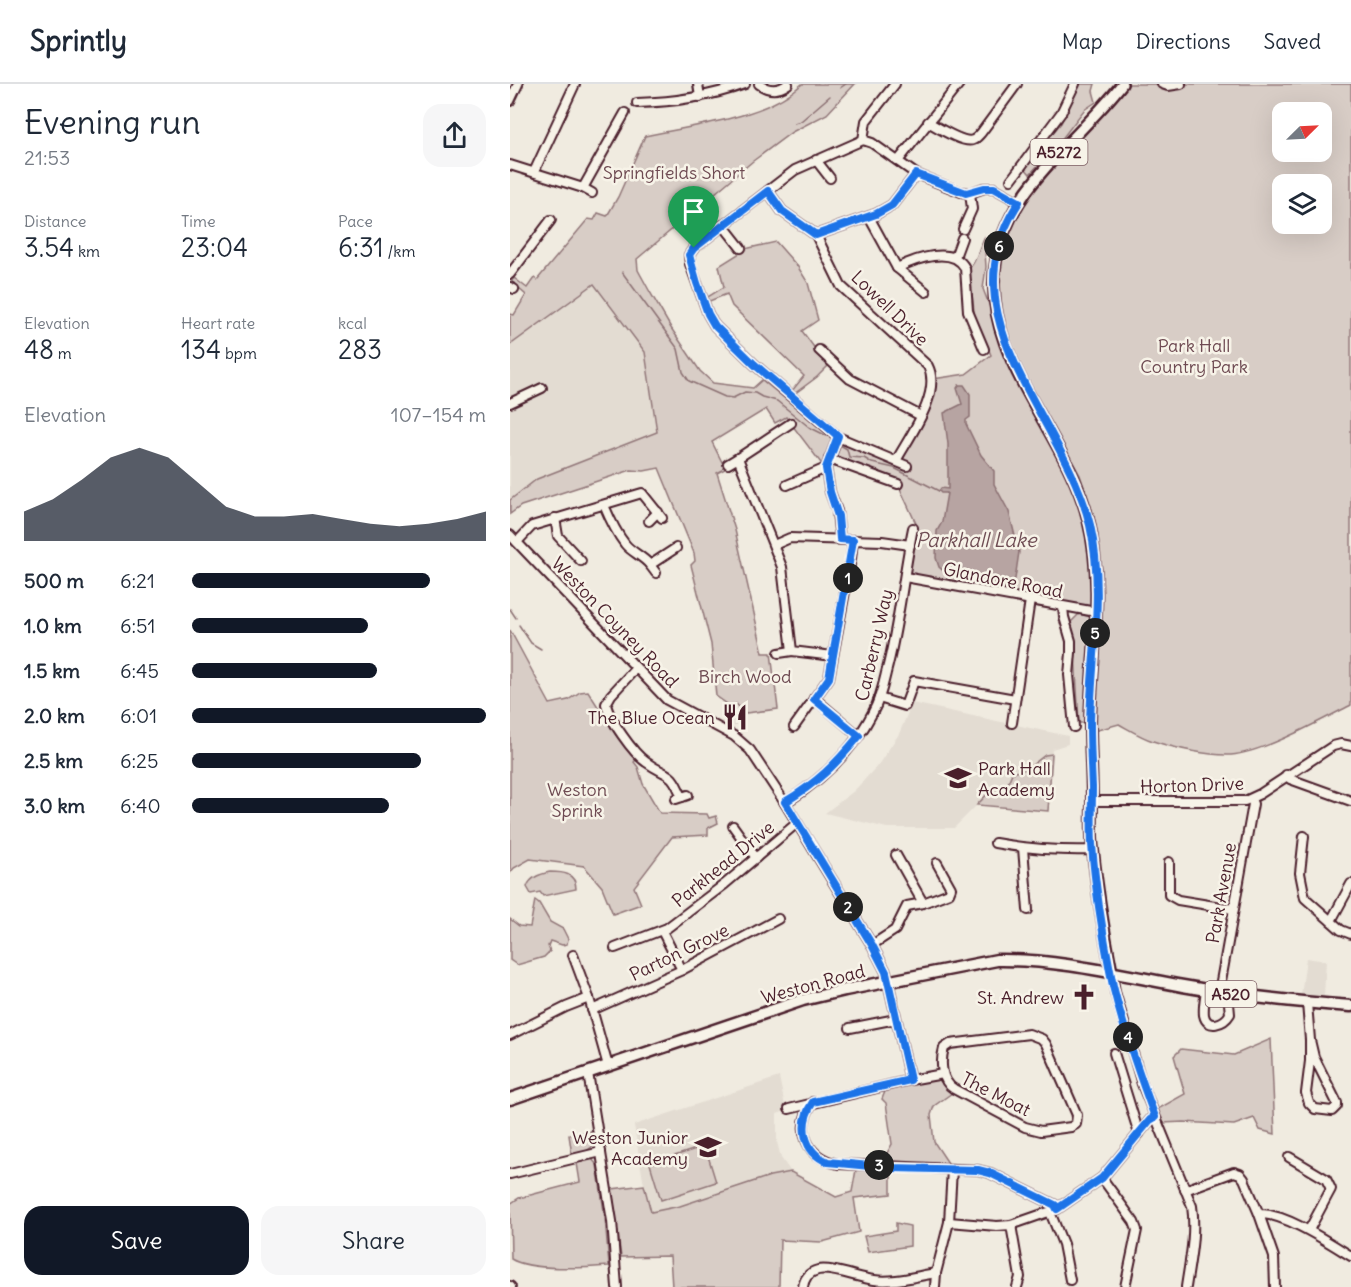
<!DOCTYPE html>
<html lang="en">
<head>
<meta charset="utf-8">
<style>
	body { margin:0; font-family:Delius,sans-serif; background:#f6f6f7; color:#1f2937; height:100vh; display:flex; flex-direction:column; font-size:22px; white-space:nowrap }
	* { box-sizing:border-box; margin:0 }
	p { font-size:20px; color:#747a83 }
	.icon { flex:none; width:33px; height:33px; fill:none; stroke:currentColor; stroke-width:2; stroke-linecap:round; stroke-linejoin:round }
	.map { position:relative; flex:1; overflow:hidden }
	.drawer { display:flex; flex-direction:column; background:#fff; width:510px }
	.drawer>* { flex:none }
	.needle { width:39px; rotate:66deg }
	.buttons { position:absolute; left:762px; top:18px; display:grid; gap:12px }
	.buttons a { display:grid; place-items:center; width:60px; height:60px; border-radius:12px; background:#fff; box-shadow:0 6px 24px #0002; font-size:30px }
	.pin { position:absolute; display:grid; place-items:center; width:51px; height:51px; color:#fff; margin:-62px -26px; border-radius:50% 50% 50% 0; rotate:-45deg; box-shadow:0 0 6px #0007 }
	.pin .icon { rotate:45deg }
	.km { position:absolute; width:30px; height:30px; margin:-15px; border-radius:50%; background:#222; color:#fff; font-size:16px; line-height:30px; text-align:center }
	.round { display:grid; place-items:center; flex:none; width:63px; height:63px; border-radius:18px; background:#f6f6f7 }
	.summary { display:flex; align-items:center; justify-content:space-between; height:102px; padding:0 24px }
	h1 { font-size:33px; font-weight:600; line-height:45px }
	.metrics { display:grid; grid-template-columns:repeat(3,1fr); gap:9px; height:102px; padding:6px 24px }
	.metrics div { display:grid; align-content:center }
	.metrics b { font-size:26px; font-weight:600 }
	.metrics small { font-size:16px; font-weight:400 }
	.metrics p { font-size:16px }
	.chart { height:168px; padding:12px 24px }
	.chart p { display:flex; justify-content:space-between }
	.chart svg { width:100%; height:108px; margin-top:6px; fill:#111827; opacity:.7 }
	.primary-button { display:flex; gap:12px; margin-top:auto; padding:12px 24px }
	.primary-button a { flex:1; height:69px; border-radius:18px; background:#111827; color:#fff; font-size:24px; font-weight:600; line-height:69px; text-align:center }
	.primary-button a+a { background:#f6f6f7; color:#1f2937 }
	ul { padding:0 24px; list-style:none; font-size:20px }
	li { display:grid; grid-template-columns:96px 72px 1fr; align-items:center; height:45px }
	li i { height:15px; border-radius:8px; background:#111827 }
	header { display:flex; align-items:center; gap:36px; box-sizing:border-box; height:84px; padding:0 30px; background:#fff; border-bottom:2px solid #e0e1e3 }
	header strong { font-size:28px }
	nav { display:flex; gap:33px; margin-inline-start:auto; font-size:21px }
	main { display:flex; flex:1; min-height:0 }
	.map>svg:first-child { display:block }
	.built { fill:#e3dcd2 }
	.green { fill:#d8cdc6; stroke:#917678; stroke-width:1.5; fill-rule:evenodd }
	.water { fill:#b7a4a2; stroke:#8b6f72; stroke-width:1.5 }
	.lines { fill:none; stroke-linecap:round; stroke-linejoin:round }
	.stream { stroke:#8b6f72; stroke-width:1.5 }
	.minor-casing { stroke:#4a1f2b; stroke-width:12 }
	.major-casing { stroke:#4a1f2b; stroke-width:14 }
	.highway-casing { stroke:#4a1f2b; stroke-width:15 }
	.minor { stroke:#f7f3e8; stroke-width:8 }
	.major { stroke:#f7f3e8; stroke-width:9 }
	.highway { stroke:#f7f3e8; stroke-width:10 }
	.route-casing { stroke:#fff; stroke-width:12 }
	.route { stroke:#1a73e8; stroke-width:8 }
	.labels { text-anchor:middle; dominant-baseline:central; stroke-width:5; stroke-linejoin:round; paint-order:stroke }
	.shield { fill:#f7f3e8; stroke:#7e5f64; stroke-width:1.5 }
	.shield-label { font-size:16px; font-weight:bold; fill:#4a1f2b }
	.park-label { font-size:18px; fill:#6e4a52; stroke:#f7f3e8 }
	.street-label { font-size:18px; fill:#4a1f2b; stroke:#f7f3e8 }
	.poi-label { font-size:18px; fill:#4a1f2b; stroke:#f7f3e8; text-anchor:end }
	.water-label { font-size:20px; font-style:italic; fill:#704e55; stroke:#f7f3e8 }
</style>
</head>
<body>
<header>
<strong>Sprintly</strong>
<nav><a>Map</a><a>Directions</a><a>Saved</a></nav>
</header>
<main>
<section class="drawer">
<div class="summary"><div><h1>Evening run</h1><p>21:53</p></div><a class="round"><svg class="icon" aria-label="share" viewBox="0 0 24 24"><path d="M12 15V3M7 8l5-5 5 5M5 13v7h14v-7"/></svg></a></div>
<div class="metrics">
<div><p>Distance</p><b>3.54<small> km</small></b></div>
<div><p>Time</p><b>23:04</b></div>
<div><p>Pace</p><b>6:31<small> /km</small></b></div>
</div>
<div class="metrics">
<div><p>Elevation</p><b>48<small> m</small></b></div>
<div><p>Heart rate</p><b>134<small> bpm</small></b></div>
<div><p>kcal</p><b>283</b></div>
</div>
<div class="chart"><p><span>Elevation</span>107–154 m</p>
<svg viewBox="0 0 160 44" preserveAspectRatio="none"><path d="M0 44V32L10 27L20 19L30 10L40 6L50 10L60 20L70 30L80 34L90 34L100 33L110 35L120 37L130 38L140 37L150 35L160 32V44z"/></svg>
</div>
<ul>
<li><b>500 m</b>6:21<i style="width:81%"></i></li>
<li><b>1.0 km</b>6:51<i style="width:60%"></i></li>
<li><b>1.5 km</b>6:45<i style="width:63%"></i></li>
<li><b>2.0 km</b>6:01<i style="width:100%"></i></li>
<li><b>2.5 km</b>6:25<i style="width:78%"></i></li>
<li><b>3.0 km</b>6:40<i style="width:67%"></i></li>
</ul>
<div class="primary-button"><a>Save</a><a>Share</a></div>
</section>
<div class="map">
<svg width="841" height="1203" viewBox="0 0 841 1203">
	<rect width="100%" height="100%" fill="#f0ebe0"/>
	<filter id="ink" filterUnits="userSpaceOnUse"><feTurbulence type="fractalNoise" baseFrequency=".0167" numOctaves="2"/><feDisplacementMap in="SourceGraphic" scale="12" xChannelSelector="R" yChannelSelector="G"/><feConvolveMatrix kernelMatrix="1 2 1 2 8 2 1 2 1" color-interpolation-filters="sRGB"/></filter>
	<g filter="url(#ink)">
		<g class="built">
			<polygon points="83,199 135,268 147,348 27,395 0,416 0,261"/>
			<polygon points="402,619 558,652 558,660 542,665 538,727 467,721 444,744 377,744 315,729 344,707 368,681 389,650"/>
			<polygon points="226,620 236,629 224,643 213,636 220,624"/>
			<polygon points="796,874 816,877 814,912 791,912"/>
			<polygon points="269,993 276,1027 267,1030 267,1058 271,1074 281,1088 260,1092 170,1122 141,1128 133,1096 124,1041"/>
		</g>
		<g class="green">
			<path d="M292,0H345L317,30L282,48L243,77L127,175L128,186L140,208L161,244L190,287L203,299L243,304L252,296L301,336L325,353L314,383L276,333L265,339L256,325L202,358L212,378L216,376L219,383L207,389L225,446L253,569H261L268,625L236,629L226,620L220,624L216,622L217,620L206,612L201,560L181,481L185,477L184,469L149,384L134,387L121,386L11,422L0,430V416L27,395L147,348L135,268L84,200L0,261V230L4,231L16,211L1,198L4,194L17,204L24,194L27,196L78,135L84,136L88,129L97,132L108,113L135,52C183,41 255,35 292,0Z"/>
			<polygon points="569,0 585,0 583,7 586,18 574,26 551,56 520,90 514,83 551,39"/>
			<path d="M619,0H841V621C812,636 752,669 721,671C699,672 664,664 643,657C631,653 620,646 609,640L584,647L592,492L586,440L570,391L513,291L499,257L488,213L489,176L500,142L514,117L528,100L545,83L560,61ZM772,28H812V68H772ZM772,100H812V140H772Z"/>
			<path d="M474,154L476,183L473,205L480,223L492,266L497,264L550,364L580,444L586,528L395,493L405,444H408L388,400L319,375L328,353L386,377L417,320L423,295L456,290L481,271L465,235L459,185C467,177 469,164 474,154Z"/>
			<polygon points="266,158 288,183 298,199 308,236 292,247 306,266 320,280 307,293 284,310 281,308 294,292 222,222 217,210 197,218 196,214 214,203 209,182 230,169 229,167 233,163 235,165"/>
			<polygon points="569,530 581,533 581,539 577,639 569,639 564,552 560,539"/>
			<polygon points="0,546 40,620 58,616 70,608 78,607 106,651 126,676 124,678 128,683 133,700 150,729 197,730 199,734 206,732 208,739 198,744 198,751 162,753 124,803 131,820 103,830 92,803 74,782 20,775 4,784 0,789"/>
			<polygon points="542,670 538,727 467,721 483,704 497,701 502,689 517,685 535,671"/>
			<path d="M40,788C53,788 66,789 66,805L33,812L30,808L21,810L17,803C20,793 31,790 40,788Z"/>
			<polygon points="25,816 29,819 40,838 53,845 58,855 57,860 52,861 40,857 38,862 40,867 34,873 7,881 0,876 0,835 9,842 20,843"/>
			<polygon points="761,955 765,1050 750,1046 744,1034 724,1041 674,1038 652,1039 646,1026 675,1010 664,972 671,965 724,971"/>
			<polygon points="429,996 442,1009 424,1022 421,1031 424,1058 440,1082 382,1080 372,1078 382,1060 376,1019 372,1015 376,1005 404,997"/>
			<polygon points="81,1047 83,1062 75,1068 62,1071 59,1051"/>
			<polygon points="195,1062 206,1098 151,1116 140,1080"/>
			<path d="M82,1075L87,1081L95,1134L99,1182C75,1184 21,1187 1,1175L0,1120L9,1114L70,1098L67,1079Z"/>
			<polygon points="347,1080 381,1084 381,1110 344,1114 349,1148 312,1158 270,1156 269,1203 162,1203 160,1172 111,1173 102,1105 134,1101 141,1128 170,1122 260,1092 281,1088 326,1113 342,1108"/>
			<polygon points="386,1139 400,1142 400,1162 358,1168 354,1152 386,1147"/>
		</g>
		<polygon class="water" points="449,301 454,301 460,310 460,333 456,336 456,340 471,371 484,387 484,400 499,428 509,468 505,495 497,505 437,490 429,483 426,474 427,447 432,438 437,409 431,409 429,407 431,404 438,405 438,360 434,329 452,320 447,304"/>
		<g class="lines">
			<g class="stream">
				<polyline points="330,4 336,0"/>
				<polyline points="284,39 291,37 320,12"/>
				<polyline points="112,188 168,265 173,288 179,297 215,313 223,314 235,308 245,309 252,313 267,317 299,343 317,352"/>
				<polyline points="330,361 337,365 339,373 354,374 362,379 384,384 429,407"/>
				<polyline points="0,525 6,534"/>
				<polyline points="9,541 21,559 31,565"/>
			</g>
			<g class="minor-casing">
				<g id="minor">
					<polyline points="188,0 190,13"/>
					<path d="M249,0C259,7 268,7 278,0"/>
					<polyline points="652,0 658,2 671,0"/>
					<polyline points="0,17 8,0"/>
					<path d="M127,19C164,18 199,13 235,0"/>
					<path d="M418,38C427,43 454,60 463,56C466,55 469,51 471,49L507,0"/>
					<polyline points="353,56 356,37 385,0"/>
					<polyline points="306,76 320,94"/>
					<polyline points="388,77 449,0"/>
					<polyline points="0,81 73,104 82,109"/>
					<polyline points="24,88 65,0"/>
					<polyline points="501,96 551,29 565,0"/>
					<polyline points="73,104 115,29"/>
					<path d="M258,107L272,127L306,151L331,202L418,282C432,309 399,353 386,377"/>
					<polyline points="359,133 387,184 416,208"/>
					<polyline points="213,141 231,164"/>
					<polyline points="453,145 462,125 460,109"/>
					<polyline points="306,151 366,130 382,121 406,90"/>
					<polyline points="445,173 452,154"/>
					<path d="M387,184C405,175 443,161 455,184L458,227L474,265"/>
					<polyline points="0,190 41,136"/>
					<polyline points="0,203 4,205"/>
					<polyline points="309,266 340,295 411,332"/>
					<polyline points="0,319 32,304"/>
					<polyline points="281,339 228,374 272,483 282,567 323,572"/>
					<polyline points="328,353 316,384 320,408 327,427 330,455"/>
					<polyline points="319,375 388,400"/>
					<polyline points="218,380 228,374"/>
					<polyline points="397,382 328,353 244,280 205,242 198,230 180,180 179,171 184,164 285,86 353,56 362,59 406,90 451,108 460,109 474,104 484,104 509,118"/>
					<polyline points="277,401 316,384"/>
					<path d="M94,421C99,433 107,450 115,460C121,468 133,472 140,481L166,464"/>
					<polyline points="45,434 48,452 71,477"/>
					<polyline points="139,437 148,428"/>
					<polyline points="0,451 157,616 224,652 240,666 275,719 362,861 376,888 400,996 433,990"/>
					<polyline points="7,458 22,442 132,409 152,434"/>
					<polyline points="264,461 280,454 372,457 400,461"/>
					<polyline points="140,481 146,489"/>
					<polyline points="395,493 586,528"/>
					<polyline points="553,523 554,533 561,557 561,569 559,591 564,643"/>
					<polyline points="269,569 282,567"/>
					<path d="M126,584L101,611L96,620C99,635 123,669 136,678C158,694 160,684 172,713"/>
					<polyline points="304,614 349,652"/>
					<polyline points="369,614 395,622 404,597 505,615"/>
					<polyline points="502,639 520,516"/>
					<polyline points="284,643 319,594 341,475 343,456"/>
					<polyline points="776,691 780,695 841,717"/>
					<polyline points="166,715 178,711"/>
					<polyline points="582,717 735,717 750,710 823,662 831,660 841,662"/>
					<path d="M275,719C312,696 343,667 363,628C370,616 373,602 376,589C389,541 393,492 403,444"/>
					<polyline points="223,742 246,774"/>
					<polyline points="794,752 790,789 795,814 831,846 841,850"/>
					<path d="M485,759C518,765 549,767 583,766"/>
					<polyline points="513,764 518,826"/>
					<polyline points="386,771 413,819"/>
					<polyline points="659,778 659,811 668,816 723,825"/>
					<polyline points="821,837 841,800"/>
					<polyline points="152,847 172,886"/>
					<polyline points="362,861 385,846 397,822 413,819 439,809 441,804 427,779"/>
					<polyline points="105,864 157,844 215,800 287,739"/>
					<polyline points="63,871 79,914 98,982"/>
					<path d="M602,889L605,908L632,1000L682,1122C686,1149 680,1176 676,1203"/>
					<path d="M696,906C695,914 693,923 694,931C697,946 714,940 720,930L718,909"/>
					<polyline points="709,908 743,720 741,715"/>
					<polyline points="797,919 800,956 804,973 827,1019 827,1022 822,1027 805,1025 799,1019 796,1009 800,977 800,956"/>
					<polyline points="82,926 172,886 268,835"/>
					<polyline points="340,944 386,935"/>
					<path d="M519,950L532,955L536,960L567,1031L566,1040L561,1043L531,1047L515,1043L444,1005C431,997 430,978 434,964L440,960Z"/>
					<polyline points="0,951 56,923 79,914"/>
					<polyline points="604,969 629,1050"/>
					<polyline points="78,989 102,1137 107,1203"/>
					<path d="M303,1018C284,1045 296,1073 328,1080L468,1086L480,1089L545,1121L547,1125"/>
					<polyline points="279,1025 400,996"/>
					<polyline points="779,1073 816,1095 821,1105 799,1146"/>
					<polyline points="0,1090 91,1068"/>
					<polyline points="592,1094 624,1138 627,1146 615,1203"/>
					<path d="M675,1106L724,1088L730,1090L734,1095L749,1130C775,1129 818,1158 841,1172"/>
					<polyline points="540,1128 553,1160 560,1196"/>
					<polyline points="749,1130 764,1173 765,1203"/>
					<polyline points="439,1138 487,1142 501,1141 547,1125 592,1094 640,1036 645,1033"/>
					<polyline points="501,1141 510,1193 507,1203"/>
					<polyline points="0,1202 1,1203"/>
					<path d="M293,1203C294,1195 299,1188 308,1186C322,1183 348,1194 364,1196C384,1199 406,1192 426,1189"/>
					<polyline points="425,1203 426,1189 439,1138 442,1085"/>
				</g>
			</g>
			<g class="major-casing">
				<path id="major" d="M602,889C594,848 587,807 583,766C581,750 582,734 582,718C582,692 580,667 580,641C581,573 595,503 578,435C557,349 469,270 486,177C499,101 568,57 612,0"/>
			</g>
			<g class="highway-casing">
				<path id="highway" d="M0,1015L293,916L335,906L487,876C549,875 612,891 673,902C728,912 785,918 841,922"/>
			</g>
			<use href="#minor" class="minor"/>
			<use href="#major" class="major"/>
			<use href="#highway" class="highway"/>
		</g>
	</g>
	<g class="lines" filter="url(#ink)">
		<g class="route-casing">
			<path id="route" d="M406,90L456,109L474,104H484L509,118C432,234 554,332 580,441C595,506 581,575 580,641C580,661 581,682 582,703C582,722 581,741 582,760C585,806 594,857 603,902C614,947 629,990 645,1033L640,1036L592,1094L547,1125L545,1121L480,1089L468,1086L381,1084L318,1078C293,1068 288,1040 303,1018L400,996L376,888L362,861L275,718C308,698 325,681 349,652L304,615L319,594L343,456L330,455L328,432L320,408L316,384L328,352L244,280L205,242L198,230L187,199L179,171L184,164L258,107L272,127L306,151L366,130L382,121Z"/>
		</g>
		<use href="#route" class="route"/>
	</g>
	<defs>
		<g id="restaurant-bare" transform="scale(2.07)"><path d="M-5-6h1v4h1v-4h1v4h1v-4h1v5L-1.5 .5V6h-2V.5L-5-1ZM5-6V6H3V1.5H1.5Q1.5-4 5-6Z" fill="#4a1f2b" stroke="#f7f3e8" stroke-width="2.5" paint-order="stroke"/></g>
		<g id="school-bare" transform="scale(2.07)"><path d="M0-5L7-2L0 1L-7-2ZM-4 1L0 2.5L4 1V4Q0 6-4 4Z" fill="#4a1f2b" stroke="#f7f3e8" stroke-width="2.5" paint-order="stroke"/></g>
		<g id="church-bare" transform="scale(2.07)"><path d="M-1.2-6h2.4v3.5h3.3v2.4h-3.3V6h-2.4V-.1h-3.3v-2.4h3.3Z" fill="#4a1f2b" stroke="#f7f3e8" stroke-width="2.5" paint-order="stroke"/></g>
	</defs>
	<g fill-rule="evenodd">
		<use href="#restaurant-bare" x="225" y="633"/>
		<use href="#school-bare" x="448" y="694"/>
		<use href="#church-bare" x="574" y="913"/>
		<use href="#school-bare" x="198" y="1063"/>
	</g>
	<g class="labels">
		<g class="shield">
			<rect x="520.5" y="55" width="57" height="26" rx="4.5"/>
			<rect x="695.5" y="897" width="51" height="26" rx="4.5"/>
		</g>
		<g class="shield-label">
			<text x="549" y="68">A5272</text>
			<text x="721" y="910">A520</text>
		</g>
		<g class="park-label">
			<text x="164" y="88">Springfields Short</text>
			<text x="684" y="261">Park Hall<tspan x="684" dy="21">Country Park</tspan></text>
			<text x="235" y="592">Birch Wood</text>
			<text x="67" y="705">Weston<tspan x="67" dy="21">Sprink</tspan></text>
		</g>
		<g class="street-label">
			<text transform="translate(380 224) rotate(44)">Lowell Drive</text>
			<text transform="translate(493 496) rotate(11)">Glandore Road</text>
			<text transform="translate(105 538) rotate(46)">Weston Coyney Road</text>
			<text transform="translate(364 561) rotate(-77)">Carberry Way</text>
			<text transform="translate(682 701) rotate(-2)">Horton Drive</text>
			<text transform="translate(213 780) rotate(-39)">Parkhead Drive</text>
			<text transform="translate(711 809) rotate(-80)">Park Avenue</text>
			<text transform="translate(169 868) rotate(-26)">Parton Grove</text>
			<text transform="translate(303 900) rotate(-15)">Weston Road</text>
			<text transform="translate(486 1010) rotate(27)">The Moat</text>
		</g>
		<g class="poi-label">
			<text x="205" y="633">The Blue Ocean</text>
			<text x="468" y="684" text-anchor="start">Park Hall<tspan x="468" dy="21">Academy</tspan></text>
			<text x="554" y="913">St. Andrew</text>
			<text x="178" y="1053">Weston Junior<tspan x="178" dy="21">Academy</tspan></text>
		</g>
		<g class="water-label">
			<text x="466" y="455">Parkhall Lake</text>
		</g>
	</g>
</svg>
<div class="buttons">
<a><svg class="needle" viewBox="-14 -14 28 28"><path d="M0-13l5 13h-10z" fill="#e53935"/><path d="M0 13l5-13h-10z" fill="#747a83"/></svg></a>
<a><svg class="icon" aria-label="layers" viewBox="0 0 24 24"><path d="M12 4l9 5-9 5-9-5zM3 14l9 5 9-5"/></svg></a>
</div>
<div class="pin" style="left:184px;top:164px;background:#1e9e55"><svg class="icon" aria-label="arrive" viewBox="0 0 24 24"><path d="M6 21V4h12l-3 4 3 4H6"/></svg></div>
<b class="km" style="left:338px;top:494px">1</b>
<b class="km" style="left:338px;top:823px">2</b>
<b class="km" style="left:369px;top:1081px">3</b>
<b class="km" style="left:618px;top:953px">4</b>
<b class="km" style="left:585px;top:549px">5</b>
<b class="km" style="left:489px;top:162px">6</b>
</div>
</main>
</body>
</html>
